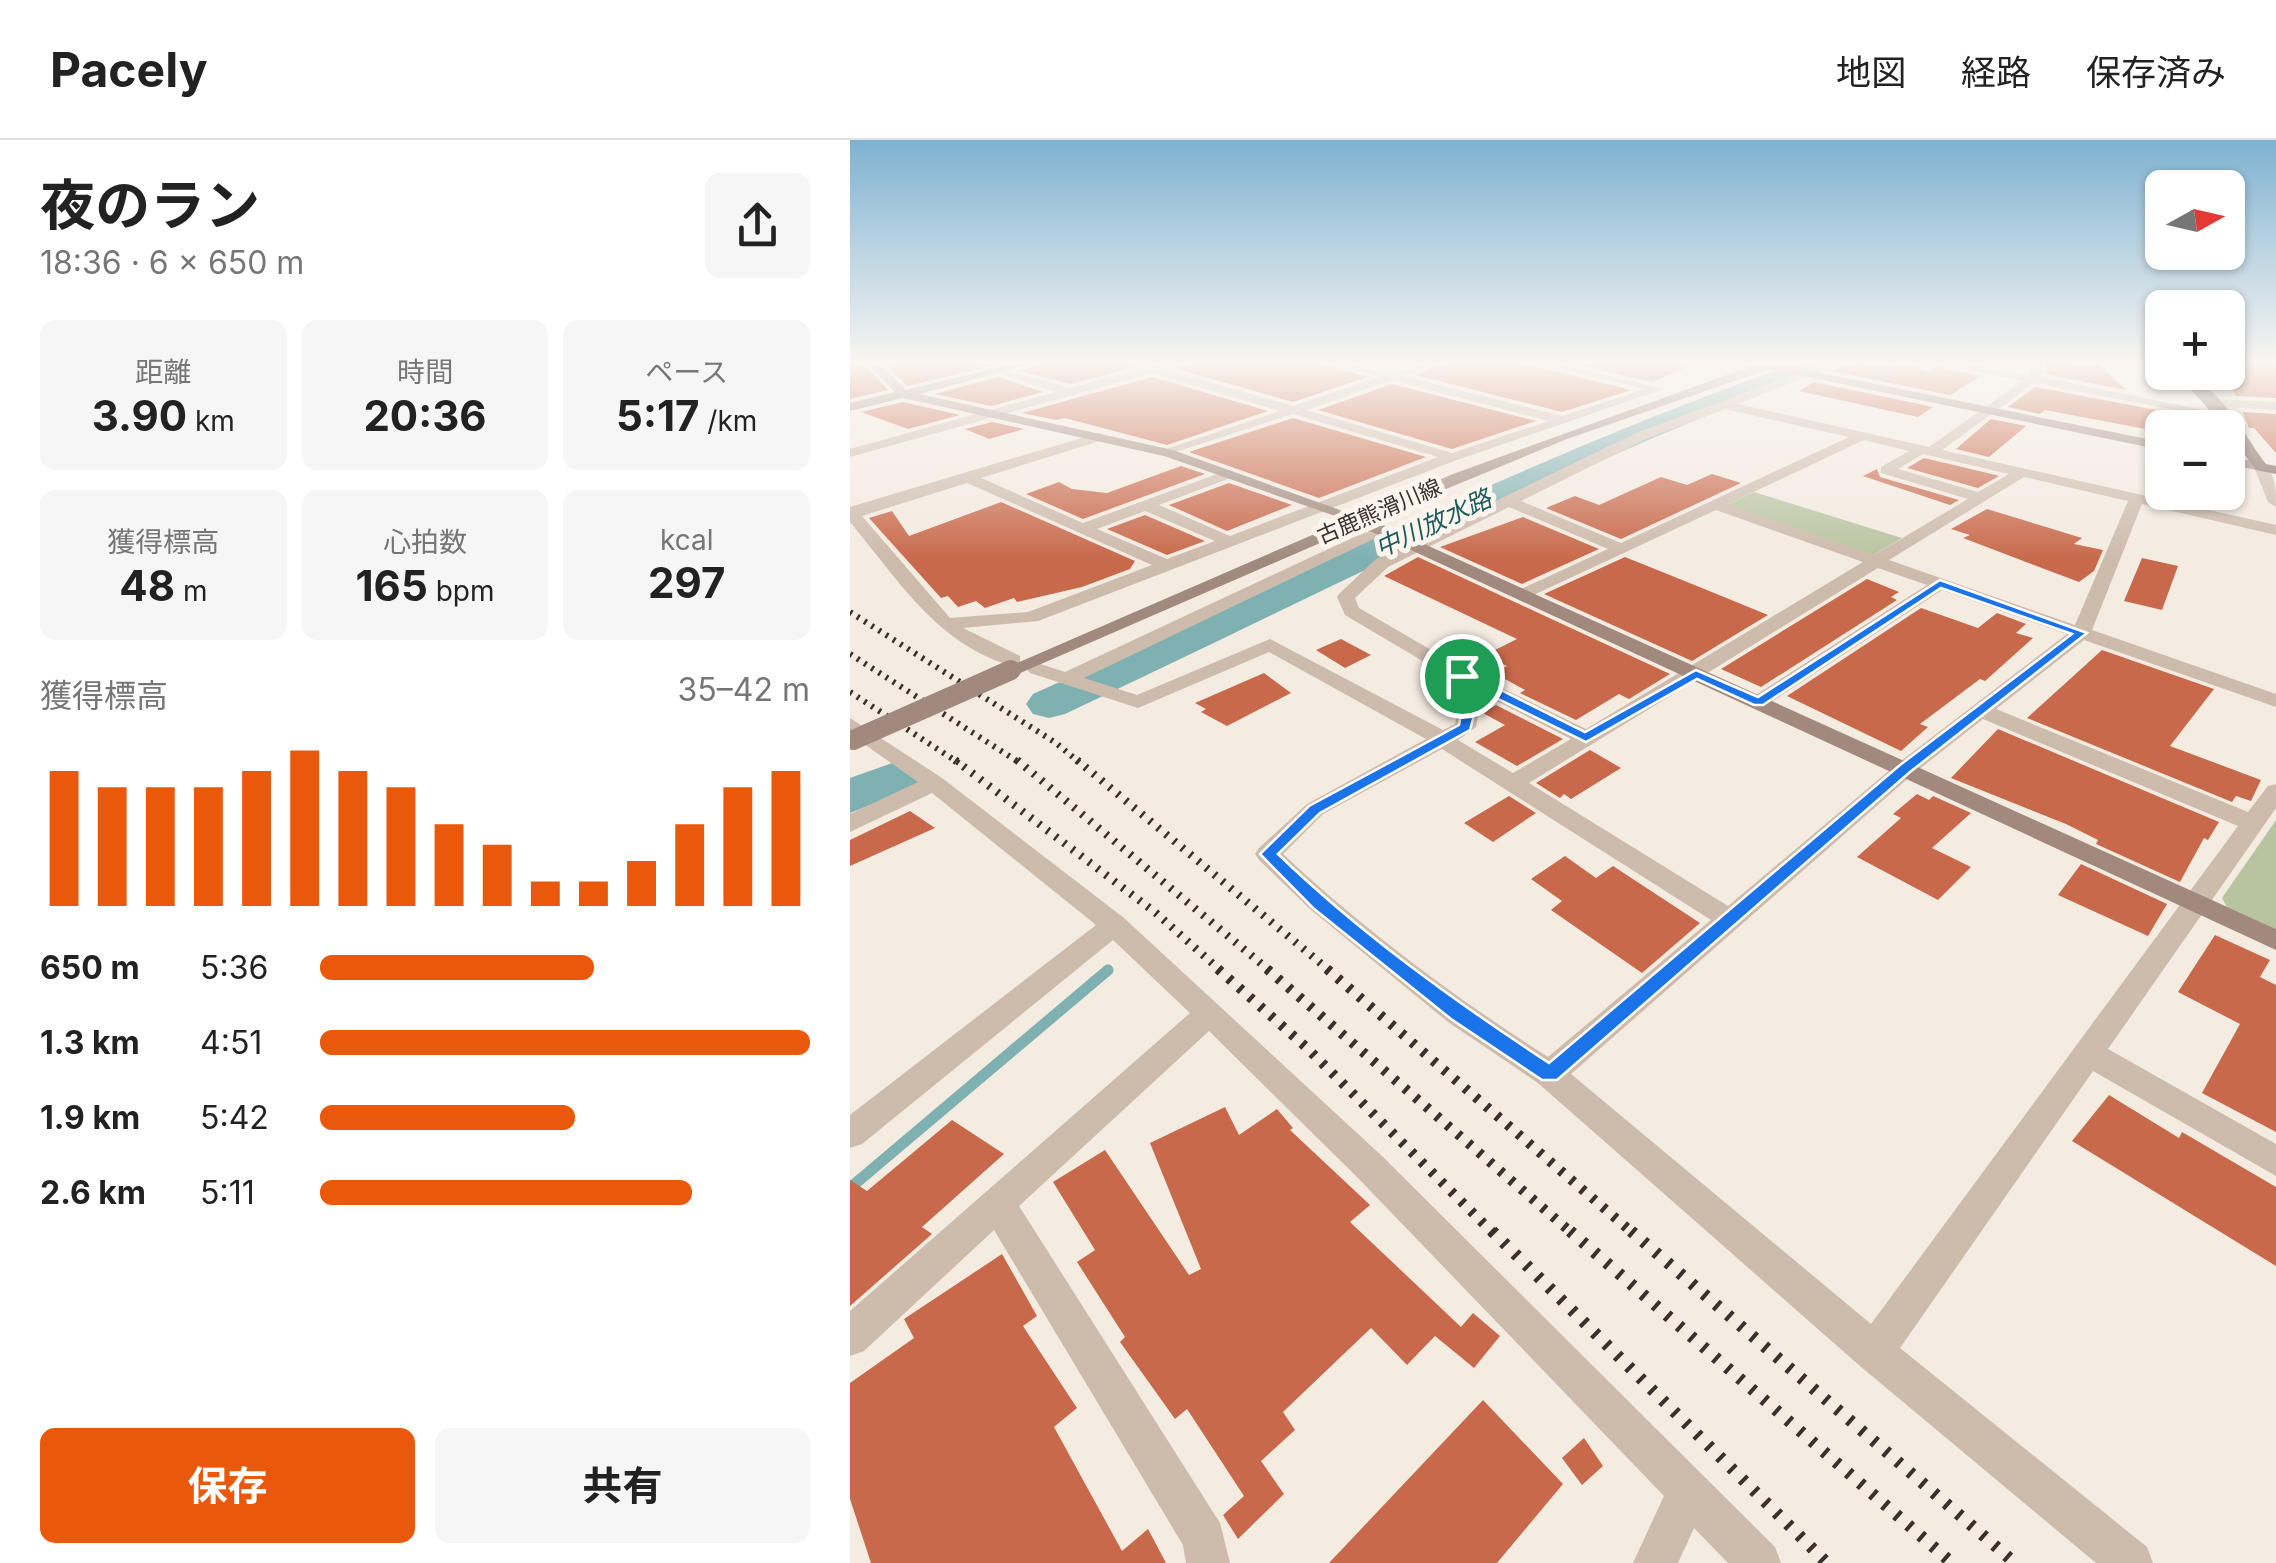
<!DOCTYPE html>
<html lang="ja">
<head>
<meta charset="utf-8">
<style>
	body { margin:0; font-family:Inter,"Noto Sans JP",sans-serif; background:#f6f6f6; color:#222; height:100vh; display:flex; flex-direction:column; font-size:38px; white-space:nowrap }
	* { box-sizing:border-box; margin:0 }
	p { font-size:32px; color:#767676 }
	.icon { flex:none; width:55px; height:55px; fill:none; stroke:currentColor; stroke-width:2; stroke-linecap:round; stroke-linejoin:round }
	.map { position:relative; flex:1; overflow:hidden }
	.sheet { display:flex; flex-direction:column; background:#fff; width:850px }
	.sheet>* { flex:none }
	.needle { width:65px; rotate:82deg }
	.fabs { position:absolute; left:1295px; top:30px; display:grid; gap:20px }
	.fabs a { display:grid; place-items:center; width:100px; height:100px; border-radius:15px; background:#fff; box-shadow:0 2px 8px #0004; font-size:50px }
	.pin { position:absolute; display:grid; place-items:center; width:85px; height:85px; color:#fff; margin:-42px; border:5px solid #fff; border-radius:50%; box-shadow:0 2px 10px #0007 }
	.round { display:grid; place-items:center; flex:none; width:105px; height:105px; border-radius:15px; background:#f6f6f6 }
	.headline { display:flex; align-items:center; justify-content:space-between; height:170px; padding:0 40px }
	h1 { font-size:55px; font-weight:700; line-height:75px }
	.stats { display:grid; grid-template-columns:repeat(3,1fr); gap:15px; height:170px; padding:10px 40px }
	.stats div { display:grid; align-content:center; border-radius:15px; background:#f6f6f6; text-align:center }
	.stats b { font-size:42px; font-weight:700 }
	.stats small { font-size:28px; font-weight:400 }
	.stats p { font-size:28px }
	.chart { height:280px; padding:20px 40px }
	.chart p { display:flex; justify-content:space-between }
	.chart svg { width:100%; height:180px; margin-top:10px; stroke:#ea580c; stroke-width:6 }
	.button { display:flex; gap:20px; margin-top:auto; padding:20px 40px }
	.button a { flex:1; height:115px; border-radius:15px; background:#ea580c; color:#fff; font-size:40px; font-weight:700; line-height:115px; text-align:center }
	.button a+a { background:#f6f6f6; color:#222 }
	ul { padding:0 40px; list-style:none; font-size:32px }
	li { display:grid; grid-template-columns:160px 120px 1fr; align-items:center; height:75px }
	li i { height:25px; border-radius:12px; background:#ea580c }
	header { display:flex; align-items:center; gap:60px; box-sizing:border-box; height:140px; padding:0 50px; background:#fff; border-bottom:2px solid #e0e0e0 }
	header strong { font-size:48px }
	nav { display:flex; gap:55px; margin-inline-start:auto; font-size:35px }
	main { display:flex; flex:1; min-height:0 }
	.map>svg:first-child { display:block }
	.green { fill:#b8c4a0 }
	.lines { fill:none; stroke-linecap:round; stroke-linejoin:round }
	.stream { stroke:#7fb0b2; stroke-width:11 }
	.river { fill:#7fb0b2; fill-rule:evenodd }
	.building { fill:#c8694b }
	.street { fill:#cdbbac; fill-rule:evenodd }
	.secondary { fill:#a18a7d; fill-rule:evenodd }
	.primary { fill:#7d675c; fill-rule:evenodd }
	.rail-far3 { stroke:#3b302b; stroke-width:6; stroke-dasharray:2.5 6; stroke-linecap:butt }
	.rail-far2 { stroke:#3b302b; stroke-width:8; stroke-dasharray:2.5 8; stroke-linecap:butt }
	.rail-far1 { stroke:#3b302b; stroke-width:10; stroke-dasharray:4 10; stroke-linecap:butt }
	.rail { stroke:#3b302b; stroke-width:12; stroke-dasharray:4 12; stroke-linecap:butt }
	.secondary-bridge { stroke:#a18a7d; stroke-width:20 }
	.route { fill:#1a73e8; stroke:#fff; stroke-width:2.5; fill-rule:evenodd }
	.labels { text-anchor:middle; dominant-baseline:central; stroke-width:10; stroke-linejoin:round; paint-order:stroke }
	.far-street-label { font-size:22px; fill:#3b302b; stroke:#fbf5ee }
	.far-water-label { font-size:25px; font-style:italic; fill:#1f5a5e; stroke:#fbf5ee }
</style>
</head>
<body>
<header>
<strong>Pacely</strong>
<nav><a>地図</a><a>経路</a><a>保存済み</a></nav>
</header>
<main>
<section class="sheet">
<div class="headline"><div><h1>夜のラン</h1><p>18:36 · 6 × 650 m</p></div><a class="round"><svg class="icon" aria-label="share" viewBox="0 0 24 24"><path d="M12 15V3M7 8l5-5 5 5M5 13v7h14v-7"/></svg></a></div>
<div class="stats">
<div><p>距離</p><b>3.90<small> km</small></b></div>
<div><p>時間</p><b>20:36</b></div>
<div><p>ペース</p><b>5:17<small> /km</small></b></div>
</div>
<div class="stats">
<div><p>獲得標高</p><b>48<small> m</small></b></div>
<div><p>心拍数</p><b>165<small> bpm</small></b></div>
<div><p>kcal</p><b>297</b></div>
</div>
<div class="chart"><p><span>獲得標高</span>35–42 m</p>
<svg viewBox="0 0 160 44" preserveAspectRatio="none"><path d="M5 44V11M15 44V15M25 44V15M35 44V15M45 44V11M55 44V6M65 44V11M75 44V15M85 44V24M95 44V29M105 44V38M115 44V38M125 44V33M135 44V24M145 44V15M155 44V11"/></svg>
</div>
<ul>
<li><b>650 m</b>5:36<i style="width:56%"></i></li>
<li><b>1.3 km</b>4:51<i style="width:100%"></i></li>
<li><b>1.9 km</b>5:42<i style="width:52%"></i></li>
<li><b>2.6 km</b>5:11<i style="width:76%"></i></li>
</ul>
<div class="button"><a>保存</a><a>共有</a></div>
</section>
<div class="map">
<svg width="1426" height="1423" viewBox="0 0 1426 1423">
	<rect width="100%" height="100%" fill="#f4ebe1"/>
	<g class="green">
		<polygon points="904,352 1052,398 1022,416 874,366"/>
		<polygon points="1426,680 1426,789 1377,767 1372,758"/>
	</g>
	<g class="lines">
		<polyline class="stream" points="0,1048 258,830"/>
		<g class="river">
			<path d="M953,221H988L985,226C719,323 471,454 215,574L199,578L183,574L176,564L183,554C439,440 688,313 953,221Z"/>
			<polygon points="48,621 66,625 73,636 66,647 0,673 0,638"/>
		</g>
	</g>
	<g class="building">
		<polygon points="0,221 11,221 38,250 0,259"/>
		<polygon points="32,221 161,221 57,246"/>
		<polygon points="196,221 307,221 220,244 170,231"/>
		<polygon points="341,221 462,221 517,237 443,262 327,229"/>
		<polygon points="600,221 675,221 678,225 781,250 712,272 566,235"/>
		<polygon points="711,221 852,221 802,242"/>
		<polygon points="1006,221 1044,227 1059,225 1079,232 1088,227 1130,236 1100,255 981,231"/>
		<polygon points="1201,221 1249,225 1276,250 1196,234 1196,225"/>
		<polygon points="1378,221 1426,221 1426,258 1386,256 1375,232"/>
		<polygon points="148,237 193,252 141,266 85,254"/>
		<polygon points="302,237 418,271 317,305 215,278 206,280 172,273"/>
		<polygon points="964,242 1083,267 1068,277 949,251"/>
		<polygon points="542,244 686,281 602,309 468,270"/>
		<polygon points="1185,247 1364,281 1369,288 1301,290 1195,270 1190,274 1158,267"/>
		<polygon points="53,262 110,275 58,289 11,272"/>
		<polygon points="1393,272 1426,274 1426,313 1404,288 1399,288"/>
		<polygon points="443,278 576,317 469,358 339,312"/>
		<polygon points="1141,279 1176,286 1139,317 1106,309"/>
		<polygon points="142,282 174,289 139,299 115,289"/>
		<polygon points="1074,318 1146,335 1149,336 1128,348 1057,328"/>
		<polygon points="331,326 355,334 233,379 176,354 209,342 222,349 257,353"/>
		<polygon points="1027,329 1030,337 1109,360 1100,365 1013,336"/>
		<polygon points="862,334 891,343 771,399 696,368 725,356 749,365 811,337 837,345"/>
		<polygon points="379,343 442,365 377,391 319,365"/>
		<polygon points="151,362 285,421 280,429 232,447 167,462 164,458 135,468 126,461 108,467 98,456 91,458 19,378 42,371 59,396"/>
		<polygon points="1137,369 1232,398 1224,404 1253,410 1244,431 1229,442 1113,398 1120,395 1101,389"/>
		<polygon points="295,375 355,401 317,415 257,389"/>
		<polygon points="673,377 749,409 672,444 590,407"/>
		<polygon points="568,417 820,534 779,559 769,554 726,580 670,553 675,550 644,533 657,526 635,515 667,499 534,436"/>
		<polygon points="775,417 847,446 918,475 842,521 694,454"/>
		<polygon points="1292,418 1328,426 1312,470 1274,461"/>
		<polygon points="1017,439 1049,452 1041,457 1047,460 911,547 871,529"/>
		<polygon points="1071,468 1128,488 1147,473 1176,484 1166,493 1183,498 1135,541 1130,539 1070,584 1078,587 1051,611 937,556"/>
		<polygon points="491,499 521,515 495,528 466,510"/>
		<polygon points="1252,510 1364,549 1320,606 1411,640 1401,661 1386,656 1382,662 1177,578"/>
		<polygon points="414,533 441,553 377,586 351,572 356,569 345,563"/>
		<polygon points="646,565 713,599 667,626 625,602 655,585 633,573"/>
		<polygon points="1148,589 1369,682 1358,700 1354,698 1330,742 1246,704 1248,700 1216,684 1101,638"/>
		<polygon points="740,610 771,628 721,659 714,654 710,658 686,643"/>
		<polygon points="1067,654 1079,660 1083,656 1121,673 1082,708 1121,727 1088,760 1007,717 1051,678 1043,674"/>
		<polygon points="659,656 686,673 643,702 614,683"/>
		<polygon points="60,671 85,688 0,726 0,700"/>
		<polygon points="715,716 746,738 763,726 850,783 792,833 701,770 712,761 681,739"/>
		<polygon points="1231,724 1317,764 1298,796 1208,755"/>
		<polygon points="1365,795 1420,820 1410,837 1426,845 1426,992 1352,953 1390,884 1328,852"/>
		<polygon points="1259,955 1329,998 1332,992 1426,1047 1426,1126 1222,1001"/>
		<polygon points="375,967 389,995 427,969 443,988 440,990 520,1065 500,1082 611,1187 623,1173 650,1196 624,1228 585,1196 557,1225 521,1188 433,1272 445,1290 411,1321 434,1354 388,1399 373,1375 394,1356 337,1269 325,1279 270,1202 275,1197 227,1122 245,1110 203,1042 255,1010 339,1135 351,1129 300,1003"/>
		<polygon points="102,980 154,1014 72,1087 82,1094 0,1166 0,1040 17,1051"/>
		<polygon points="152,1114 187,1176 173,1186 227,1268 204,1287 272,1411 298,1389 316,1423 21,1423 0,1359 0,1243 64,1198 54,1179"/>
		<polygon points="633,1260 713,1344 647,1423 479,1423"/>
		<polygon points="734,1298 753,1326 732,1345 712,1318"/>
	</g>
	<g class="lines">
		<g class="street">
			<path d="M320,221H337L315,229L443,266L529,237L475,221C497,221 517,231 538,232C556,234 574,221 593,221L554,236L712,276L795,249L679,221H697L813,249L607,320L188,481L113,488L170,516V524L163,526C88,506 47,438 0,382V367L248,293L253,294V300L131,338L233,383L378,330L383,331V337L309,365L380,396L588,317L443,274L313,316V310L430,271L302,233L0,317V309L206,252L146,232V228L220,248ZM542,240L699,281L602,313L456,270ZM117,343L302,425L178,472L100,478L12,376ZM295,371L365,401L317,419L247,389Z"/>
			<path d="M981,221H996L888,264L1079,307L1172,241L1078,221H1099L1179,235L1180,221H1190L1194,231L1190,237L1379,275L1373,279L1184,243L1092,310L1426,385V395L1292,364L1242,490L1426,554V567L1234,500L1146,569L1398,672L1418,646L1426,644V668L1258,909L1426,1004V1036L1243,931L1050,1208L1297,1407L1303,1423H1246L1010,1226L688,943L598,882L460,769L409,720L405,714L409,708L457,664L576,599L419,512L288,568L180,533L177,529L187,523L215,532L532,384L540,389L538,392L234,538L287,555L420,499L593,590L605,584L610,564L603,539L495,475L487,457L490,453L526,419L786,293ZM875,269L999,297L771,403L671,361L796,299ZM1014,300L1059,311L1031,327V333L1118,359L1024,415L878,364ZM1073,314L1159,334L1128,352L1048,329ZM1174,337L1278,361L1225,485L1039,420ZM659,367L758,409L669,450V458L675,459L866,370L1013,422L736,589L619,532L509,468L505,458L538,427ZM1028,428L1077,445L901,558L898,562L901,566H915L1092,450L1217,494L1047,624L878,766L679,643ZM627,551L721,599L663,633L608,600L626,587L630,564ZM1133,579L1388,686L1021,1184L721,934L1063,634ZM592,609L861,780L698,917C604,857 514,790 433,714L473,674Z"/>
			<polygon points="1364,259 1426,262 1426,270 1360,266"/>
			<path d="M1411,323C1426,330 1426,351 1426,367L1418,362L1404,327Z"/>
			<polygon points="0,578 92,638 274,778 533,1017 925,1407 931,1423 878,1423 844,1388 828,1423 783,1423 814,1356 509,1039 359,891 169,1066 370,1383 380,1423 336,1423 333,1405 144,1090 14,1211 0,1216 0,1171 340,873 263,800 12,1004 0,1008 0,975 246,785 82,653 0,692 0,674 68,642 0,594"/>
		</g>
		<g class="secondary">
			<polygon points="15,221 27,221 56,250 175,221 192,221 69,254 323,310 501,374 488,377 314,316 53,258 0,271 0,263 45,252"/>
			<polygon points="938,221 932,225 1312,302 1312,310 919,229 717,299 521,380 1426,789 1426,810 509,386 168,534 161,536 151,530 603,334 910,223"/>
			<polygon points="1378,316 1416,324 1418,327 1411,331 1378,324"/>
		</g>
		<path class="primary" d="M1322,232C1363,232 1393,294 1416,324L1426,326V334L1406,330C1379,293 1357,263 1322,232Z"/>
		<g class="rail-far3">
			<polyline points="0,472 206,603 230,623"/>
			<polyline points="0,514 170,623"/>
			<polyline points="0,552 109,623"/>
		</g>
		<g class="rail-far2">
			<polyline points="105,620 306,773 371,831"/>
			<polyline points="167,620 420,831"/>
			<polyline points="227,620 480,831"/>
		</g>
		<g class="rail-far1">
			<polyline points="368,829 457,908 644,1094"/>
			<polyline points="417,829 723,1094"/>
			<polyline points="477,829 784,1094"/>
		</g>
		<g class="rail">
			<polyline points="642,1091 977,1423"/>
			<polyline points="720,1091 1102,1423"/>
			<polyline points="781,1091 1165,1423"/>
		</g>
		<polyline class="secondary-bridge" points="3,600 161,530"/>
	</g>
	<linearGradient id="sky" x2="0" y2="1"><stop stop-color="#7eb2d2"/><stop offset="0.53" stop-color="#faf6f2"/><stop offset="1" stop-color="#faf6f2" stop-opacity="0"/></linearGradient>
	<rect width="1426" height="420" fill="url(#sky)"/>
	<path class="route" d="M1090,440L1237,493L1060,632L707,940H692L601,879L463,768L410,714L459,666L609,585L613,564L608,533H617L735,592L846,530L908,557ZM1091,448L1222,494L1050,625L699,923C603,860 510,793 428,714L470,673L620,590L627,564L622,546L736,602L847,539L904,565H913Z"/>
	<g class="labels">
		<g class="far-street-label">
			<text transform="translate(529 371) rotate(-23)">古鹿熊滑川線</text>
		</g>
		<g class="far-water-label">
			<text transform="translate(583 383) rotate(-25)">中川放水路</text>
		</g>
	</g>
</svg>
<div class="fabs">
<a><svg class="needle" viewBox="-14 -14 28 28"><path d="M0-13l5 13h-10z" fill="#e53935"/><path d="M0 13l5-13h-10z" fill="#767676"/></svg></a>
<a>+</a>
<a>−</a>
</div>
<div class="pin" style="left:612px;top:536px;background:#1e9e55"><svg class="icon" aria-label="arrive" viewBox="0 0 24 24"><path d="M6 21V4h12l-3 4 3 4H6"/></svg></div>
</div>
</main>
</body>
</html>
